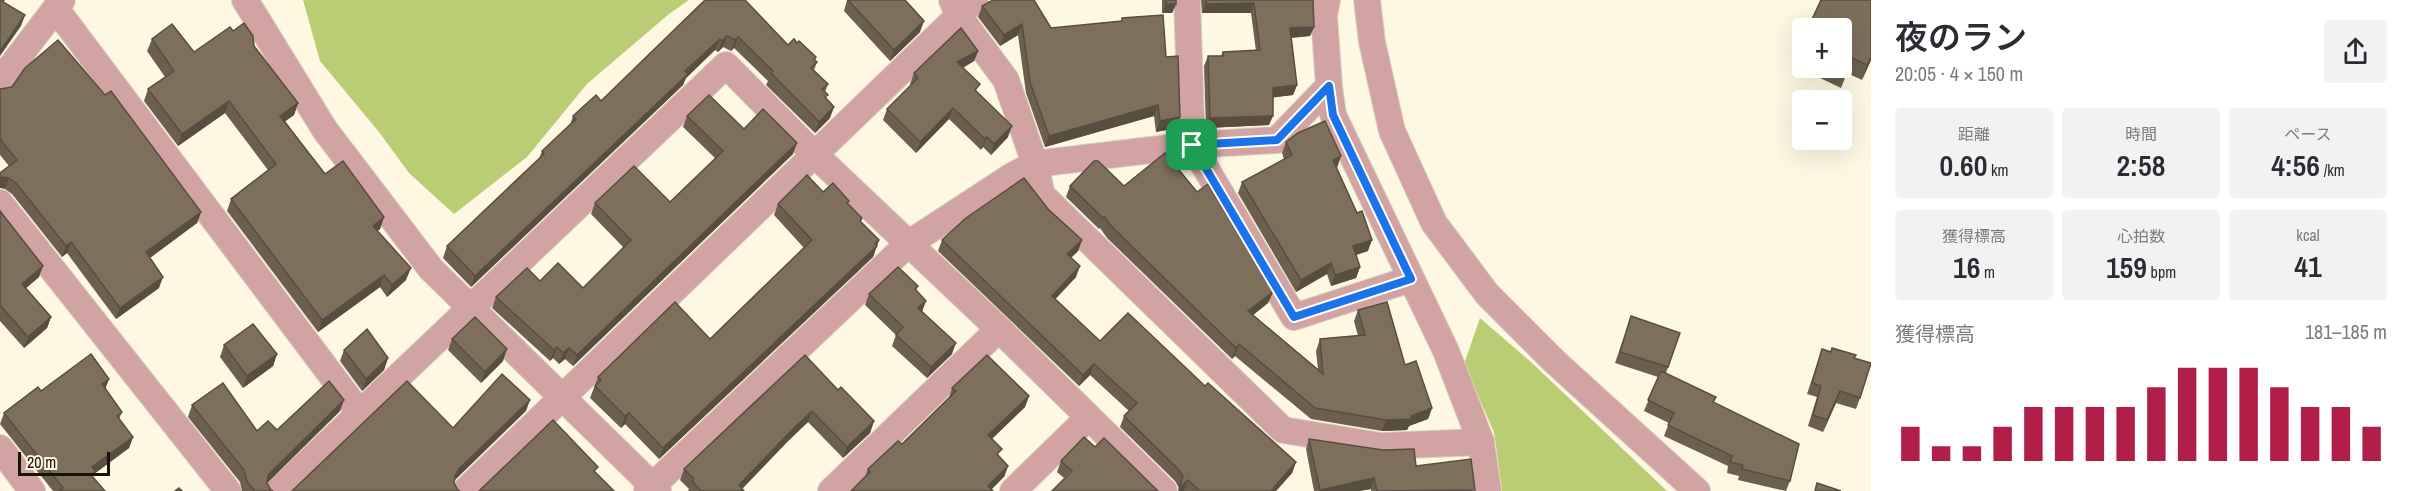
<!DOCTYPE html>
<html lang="ja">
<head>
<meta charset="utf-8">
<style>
	body { margin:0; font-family:"Archivo Narrow","Noto Sans JP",sans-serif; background:#f2f2f3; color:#2b2b33; height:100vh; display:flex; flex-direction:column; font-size:22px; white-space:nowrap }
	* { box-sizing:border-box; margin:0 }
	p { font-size:20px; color:#7c7c81 }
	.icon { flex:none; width:33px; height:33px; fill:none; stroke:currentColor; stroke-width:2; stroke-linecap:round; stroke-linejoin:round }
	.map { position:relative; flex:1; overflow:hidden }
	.details { display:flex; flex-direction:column; background:#fff; width:540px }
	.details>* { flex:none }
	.tools { position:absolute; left:1792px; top:18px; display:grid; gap:12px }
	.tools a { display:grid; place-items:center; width:60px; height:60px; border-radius:6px; background:#fff; box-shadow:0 6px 24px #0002; font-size:30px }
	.scale { position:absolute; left:18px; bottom:15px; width:92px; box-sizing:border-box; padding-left:6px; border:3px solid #16130a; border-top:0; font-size:16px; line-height:21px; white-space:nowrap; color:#16130a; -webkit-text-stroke:4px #fef8e3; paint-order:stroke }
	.pin { position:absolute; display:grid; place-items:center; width:51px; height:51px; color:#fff; margin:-26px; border-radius:12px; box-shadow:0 3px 9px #0006 }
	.round { display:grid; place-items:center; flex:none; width:63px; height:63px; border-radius:6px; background:#f2f2f3 }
	.overview { display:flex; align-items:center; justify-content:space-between; height:102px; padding:0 24px }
	h1 { font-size:33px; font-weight:600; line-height:45px }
	.stats { display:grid; grid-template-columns:repeat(3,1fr); gap:9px; height:102px; padding:6px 24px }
	.stats div { display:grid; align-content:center; border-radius:6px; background:#f2f2f3; text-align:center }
	.stats b { font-size:30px; font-weight:600 }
	.stats small { font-size:16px; font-weight:400 }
	.stats p { font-size:16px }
	.chart { height:168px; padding:12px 24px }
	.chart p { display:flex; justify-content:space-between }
	.chart svg { width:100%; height:108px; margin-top:6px; stroke:#b11f48; stroke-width:6 }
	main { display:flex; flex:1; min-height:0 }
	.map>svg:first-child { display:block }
	.forest { fill:#bacd74 }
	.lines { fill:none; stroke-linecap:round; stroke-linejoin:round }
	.minor-casing { stroke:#d9d3c0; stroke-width:28 }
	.minor { stroke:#d1a4a3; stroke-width:26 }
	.wall { fill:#6c5f4e }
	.shaded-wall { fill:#584e40 }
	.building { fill:#7e6f5b; stroke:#584e40; stroke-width:1.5 }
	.route-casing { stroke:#fff; stroke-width:12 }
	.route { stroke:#1a73e8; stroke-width:8 }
</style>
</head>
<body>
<main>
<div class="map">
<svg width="1871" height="491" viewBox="0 0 1871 491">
	<rect width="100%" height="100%" fill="#fef8e3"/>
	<g class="forest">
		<polygon points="303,0 689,0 669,14 587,84 527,157 454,214 409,173 379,132 320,61"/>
		<polygon points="1480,318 1532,363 1667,491 1502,491 1494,432 1464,364"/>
	</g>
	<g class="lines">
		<g class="minor-casing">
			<g id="minor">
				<polyline points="245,0 325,130 431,269 658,491"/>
				<polyline points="952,0 958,15 1006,80 1035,164 1042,195 1283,430 1381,446 1481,442 1488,491"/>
				<polyline points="1187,0 1192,145 1294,317 1411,279"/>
				<polyline points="1367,0 1372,42 1392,131 1434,223 1487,294 1554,361 1697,491"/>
				<polyline points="56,9 359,412"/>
				<polyline points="0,86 10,68 62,0"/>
				<polyline points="1329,86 1333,115 1446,351 1481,442"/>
				<polyline points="0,203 228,491"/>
				<polyline points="0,448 32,491"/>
				<polyline points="278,491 726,65 814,154 999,329 1164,491"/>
				<polyline points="465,491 975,0"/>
				<polyline points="647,491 908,244 1012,176 1035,164 1192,145 1277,140 1329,86 1324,16 1327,0"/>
				<polyline points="831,491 999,329"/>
				<polyline points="1013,491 1088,418"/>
			</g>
		</g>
		<use href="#minor" class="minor"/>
	</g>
	<g class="wall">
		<polygon points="705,0 788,45 797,43 816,57 815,60 817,62 814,70 828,84 825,92 830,118 815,133 766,85 768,81 734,48 731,51 723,47 718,52 715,50 686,78 683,85 471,287 443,258 447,246 539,159 542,151 570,125 573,116 601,101"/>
		<polygon points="847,0 905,0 920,32 890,61 844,11"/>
		<polygon points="1162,0 1176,0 1176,4 1172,13 1162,13"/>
		<polygon points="1201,0 1313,0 1314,27 1310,36 1291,38 1297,85 1293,95 1273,97 1269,125 1206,128 1204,66 1208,56 1221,56 1223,52 1256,51 1251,13 1202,13"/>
		<polygon points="982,6 1051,28 1121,21 1122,18 1166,57 1176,128 1156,132 1154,116 1045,147 1026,93 1018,35 1000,46 978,17"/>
		<polygon points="1842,28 1871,60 1862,80 1847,73 1841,88 1818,77 1821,68 1842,68"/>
		<polygon points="233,31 254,46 298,103 294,115 285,121 325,174 384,217 380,229 377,231 406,280 387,297 380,287 318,332 227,211 231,199 268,170 225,113 178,146 144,101 148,89 165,77 147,51 152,39 194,52"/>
		<polygon points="1803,39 1803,51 1799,49"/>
		<polygon points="978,51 974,61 963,68 977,92 1008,137 991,155 983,147 981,150 949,119 916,153 883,120 887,109 911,85 910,84 914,73"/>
		<polygon points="0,89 201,212 197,223 149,258 159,288 116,319 67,253 62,257 12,194 5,189 9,166 0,155"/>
		<polygon points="687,116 744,129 793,154 573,366 565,359 559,364 553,358 550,361 492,308 496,297 540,281 583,288 624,248 591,214 595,203 670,202 716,159 683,127"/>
		<polygon points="1286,142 1336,168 1368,251 1356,255 1360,267 1356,278 1331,286 1327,274 1296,292 1238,193 1242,182 1284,159 1282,153"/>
		<polygon points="1070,186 1124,186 1273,292 1268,303 1253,315 1318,369 1316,351 1320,339 1358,336 1354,321 1358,310 1405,365 1432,408 1428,419 1409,426 1407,430 1382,431 1311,419 1235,356 1232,359 1107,238 1100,228 1099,229 1066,197"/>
		<polygon points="823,192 848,204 862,218 861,222 879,240 873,257 659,459 625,424 621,428 590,398 598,377 710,339 804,248 774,215 778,204"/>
		<polygon points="1048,209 1082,240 1078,251 1071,258 1076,277 1055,299 1100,341 1205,386 1296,462 1292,473 1276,491 1178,491 1179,488 1175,481 1120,427 1124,416 1129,411 1090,375 1079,386 938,251 942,240"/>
		<polygon points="0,211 39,277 26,288 51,317 47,328 24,348 0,321"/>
		<polygon points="918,286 916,291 922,311 952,354 927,378 892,346 896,335 865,305 869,294"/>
		<polygon points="1627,328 1680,333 1666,373 1714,402 1790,481 1786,491 1738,480 1739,476 1727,473 1728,466 1664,436 1669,423 1644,411 1658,377 1615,363"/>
		<polygon points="452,339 503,361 481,383 448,350"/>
		<polygon points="224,345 277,354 273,366 243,388 220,357"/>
		<polygon points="1822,349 1855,358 1860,398 1856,409 1836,403 1823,432 1808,426 1817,397 1807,394"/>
		<polygon points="344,350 388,358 384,370 362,391 340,361"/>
		<polygon points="952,388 1029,396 1025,407 992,439 999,456 1008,466 1004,477 865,477 868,469 902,444 949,398"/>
		<polygon points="105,389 122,412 119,419 133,437 129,448 94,474 93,477 105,491 53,491 0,424 4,413"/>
		<polygon points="838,390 874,421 870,433 843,458 808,422 788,441 742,489 744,491 688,491 689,489 680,480 684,469"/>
		<polygon points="192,405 257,431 277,430 340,411 267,483 271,490 273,491 242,491 240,482 188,417"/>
		<polygon points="1309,439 1416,466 1474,491 1371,491 1371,489 1359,491 1314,491 1306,449"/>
		<polygon points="1095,447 1064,478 1057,472 1061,461"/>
	</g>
	<g class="shaded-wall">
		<polygon points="1254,3 1251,13 1202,13 1206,4"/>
		<polygon points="1166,4 1176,4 1172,13 1162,13"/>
		<polygon points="25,15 21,26 0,56 0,51"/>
		<polygon points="924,21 920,32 890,61 894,50"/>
		<polygon points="1022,24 1018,35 1000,46 1004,35"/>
		<polygon points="1314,27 1310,36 1286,38 1290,28"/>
		<polygon points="727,36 723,47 718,52 722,41"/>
		<polygon points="738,37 734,48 731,51 735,40"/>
		<polygon points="720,39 715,50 686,78 683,85 471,287 475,276"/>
		<polygon points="978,51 974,61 953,73 957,62"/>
		<polygon points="1871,57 1871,60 1862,80 1867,65"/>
		<polygon points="1297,85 1293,95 1270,98 1273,88"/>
		<polygon points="229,101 225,113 178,146 182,134"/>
		<polygon points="298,103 294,115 276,128 280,116"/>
		<polygon points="1158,105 1154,116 1045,147 1049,136"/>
		<polygon points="834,107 830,118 815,133 819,122"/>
		<polygon points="953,108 949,119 916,153 920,142"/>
		<polygon points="1273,116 1269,125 1206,128 1210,118"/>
		<polygon points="1180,117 1176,128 1156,132 1160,121"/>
		<polygon points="1012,126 1008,137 991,155 994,144"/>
		<polygon points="987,137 983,147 981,150 985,139"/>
		<polygon points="797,143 793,154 573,366 577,355"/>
		<polygon points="1341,156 1337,168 1333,160"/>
		<polygon points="2,177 9,178 5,189 0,188 0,178"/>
		<polygon points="201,212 197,223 142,264 146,252"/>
		<polygon points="384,217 380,229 369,238 373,226"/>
		<polygon points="879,240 873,257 659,459 663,448"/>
		<polygon points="1082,240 1078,251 1063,265 1067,254"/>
		<polygon points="1372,240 1368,251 1349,257 1353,246"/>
		<polygon points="71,242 67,253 62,257 66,246"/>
		<polygon points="1331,263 1327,274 1296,292 1301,280"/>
		<polygon points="43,266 39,277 18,295 22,284"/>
		<polygon points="1080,266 1076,277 1048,307 1052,296"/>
		<polygon points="1360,267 1356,278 1331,286 1335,275"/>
		<polygon points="411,268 406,280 387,297 392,285"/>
		<polygon points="384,275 380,287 318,332 322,320"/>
		<polygon points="163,277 159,288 116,319 120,308"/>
		<polygon points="1273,292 1268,303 1244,322 1248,311"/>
		<polygon points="926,301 922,312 918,308"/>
		<polygon points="51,317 47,328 24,348 28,337"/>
		<polygon points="956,343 952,354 927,378 931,367"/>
		<polygon points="1239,344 1235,356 1232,359 1236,348"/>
		<polygon points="557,347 553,358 550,361 554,350"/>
		<polygon points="569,348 565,359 559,364 563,353"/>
		<polygon points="507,349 503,361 481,383 485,372"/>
		<polygon points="277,354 273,366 243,388 247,376"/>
		<polygon points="388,358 384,370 362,391 366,379"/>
		<polygon points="1094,364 1090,375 1079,386 1083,375"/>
		<polygon points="109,379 105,390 102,384"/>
		<polygon points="1840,391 1836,403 1823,432 1827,420"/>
		<polygon points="1029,396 1025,407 984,446 988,435"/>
		<polygon points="344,400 340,411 264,486 268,475"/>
		<polygon points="530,400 526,411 455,480 455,476 459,469"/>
		<polygon points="1432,408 1428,419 1409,426 1407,430 1382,431 1386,420 1411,416"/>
		<polygon points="812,411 808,422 788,441 740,491 739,485 792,430"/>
		<polygon points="629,413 625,424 621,428 625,416"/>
		<polygon points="874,421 870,433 843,458 847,447"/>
		<polygon points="133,437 129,448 94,474 91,482 90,477 92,467"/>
		<polygon points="1296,462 1292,473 1276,491 1271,491"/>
		<polygon points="1008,466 1004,477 990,491 988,486"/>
		<polygon points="1374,478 1371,489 1359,491 1320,491 1320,490"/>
		<polygon points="1188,480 1184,491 1179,491 1179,489"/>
	</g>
	<g class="building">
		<polygon points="0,0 4,0 3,2 25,15 0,51"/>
		<polygon points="705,0 745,0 788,45 794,39 797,43 799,41 816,57 814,59 817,62 811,68 828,84 822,89 828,95 825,97 834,107 819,122 771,73 773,71 738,37 735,40 727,36 722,41 720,39 685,71 688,74 475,276 447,246 544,154 542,151 576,119 573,116 596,95 601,101"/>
		<polygon points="848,0 905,0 924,21 894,50"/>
		<polygon points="993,0 1034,0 1051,28 1122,21 1122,18 1163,15 1166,57 1178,56 1180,117 1160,121 1158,105 1049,136 1030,82 1022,24 1004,35 982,6"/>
		<rect x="1166" y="0" width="10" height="4"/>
		<polygon points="1206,0 1313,0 1314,27 1290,28 1297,85 1273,88 1273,116 1210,118 1208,56 1223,56 1223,52 1260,50 1254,3 1206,4"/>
		<polygon points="1821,0 1871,0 1871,57 1867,65 1852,58 1846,73 1835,68 1842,68 1842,28 1808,28"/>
		<polygon points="244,23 253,36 254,46 298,103 280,116 325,174 343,161 384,217 373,226 411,268 392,285 384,275 322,320 231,199 276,164 229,101 182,134 148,89 174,71 152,39 172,24 194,52 230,27 233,31"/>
		<polygon points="961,28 978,51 957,62 980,84 975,90 1012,126 994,144 987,137 985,139 953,108 920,142 887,109 918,78 914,73"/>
		<polygon points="58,40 105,95 111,91 201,212 146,252 163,277 120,308 71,242 66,246 16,183 9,178 2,177 0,178 0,173 17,160 0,139 0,89 12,87 25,68"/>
		<polygon points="709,95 744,129 763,109 797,143 577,355 569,348 563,353 557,347 554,350 496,297 527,268 540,281 558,263 583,288 631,240 595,203 634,166 670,202 723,151 687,116"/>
		<polygon points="1325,121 1341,156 1333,160 1357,213 1362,211 1372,240 1353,246 1360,267 1335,275 1331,263 1301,280 1242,182 1292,155 1286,142 1298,133"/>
		<polygon points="1165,153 1197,192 1208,184 1273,292 1248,311 1323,374 1320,339 1365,335 1358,310 1387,302 1405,365 1416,361 1432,408 1411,416 1412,419 1386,420 1315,408 1239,344 1236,348 1111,226 1105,217 1103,218 1070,186 1094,161 1098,161 1124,186"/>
		<polygon points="807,175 823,192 833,183 849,201 847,203 862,218 860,221 879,240 875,244 877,246 663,448 629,413 625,416 595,386 601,380 598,377 675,302 710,339 812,240 778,204"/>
		<polygon points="1024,178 1048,209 1082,240 1067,254 1080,266 1052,296 1100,341 1128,313 1205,386 1208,383 1296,462 1271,491 1200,491 1188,480 1179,489 1183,476 1179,470 1124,416 1137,403 1094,364 1083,375 942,240 966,218"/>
		<polygon points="0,211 43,266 22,284 51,317 28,337 0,305"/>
		<polygon points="898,267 918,286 915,289 926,301 918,308 956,343 931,367 896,335 903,327 869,294"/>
		<polygon points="1631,316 1680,333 1668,367 1620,352"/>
		<polygon points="475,317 507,349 485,372 452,339"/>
		<polygon points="253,324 277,354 247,376 224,345"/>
		<polygon points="367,329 388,358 366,379 344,350"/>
		<polygon points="1832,348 1856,355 1854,358 1871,363 1860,398 1840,391 1827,420 1813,415 1821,386 1812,383 1822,349 1831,352"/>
		<polygon points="91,354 109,379 102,384 122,412 117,416 133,437 92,467 95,471 91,475 105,491 59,491 63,488 4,413 38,387 41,391"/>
		<polygon points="805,355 838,390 841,387 874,421 847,447 812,411 792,430 739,485 744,491 701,491 692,481 694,479 684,469"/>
		<polygon points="987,355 1029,396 988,435 1002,449 997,454 1008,466 988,486 993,491 851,491 870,472 868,469 898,441 902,444 956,391 952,388"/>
		<polygon points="1661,371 1716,397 1713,402 1799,444 1790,481 1742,469 1743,465 1730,462 1732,456 1668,425 1674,413 1648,400"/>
		<polygon points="502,374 530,400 459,469 455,476 454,483 458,490 460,491 292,491 407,381 453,428"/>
		<polygon points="329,381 344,400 268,475 267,483 271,490 273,491 255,491 247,482 244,470 192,405 223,383 257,431 268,421 277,430"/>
		<polygon points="553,420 598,467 594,471 614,491 479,491"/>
		<polygon points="1084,437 1095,447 1104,438 1158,491 1052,491 1072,471 1061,461"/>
		<polygon points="1309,439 1383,450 1414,449 1416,466 1471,459 1475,490 1377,491 1374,478 1320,490"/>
		<polygon points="1817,483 1841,491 1815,491"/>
		<polygon points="179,488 182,491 175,491"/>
	</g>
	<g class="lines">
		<g class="route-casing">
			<polygon id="route" points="1329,86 1333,115 1411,279 1294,317 1192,145 1277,140"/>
		</g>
		<use href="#route" class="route"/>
	</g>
</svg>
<div class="tools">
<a>+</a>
<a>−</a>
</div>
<div class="scale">20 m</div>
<div class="pin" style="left:1192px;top:145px;background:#1e9e55"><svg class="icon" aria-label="arrive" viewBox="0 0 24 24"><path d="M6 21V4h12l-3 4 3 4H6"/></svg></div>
</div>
<section class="details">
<div class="overview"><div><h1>夜のラン</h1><p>20:05 · 4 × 150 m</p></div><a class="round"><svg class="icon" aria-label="share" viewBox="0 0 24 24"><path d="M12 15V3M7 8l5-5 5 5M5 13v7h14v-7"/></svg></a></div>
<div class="stats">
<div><p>距離</p><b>0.60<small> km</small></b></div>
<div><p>時間</p><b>2:58</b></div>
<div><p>ペース</p><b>4:56<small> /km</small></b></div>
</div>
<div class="stats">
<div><p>獲得標高</p><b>16<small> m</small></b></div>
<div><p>心拍数</p><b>159<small> bpm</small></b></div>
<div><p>kcal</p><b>41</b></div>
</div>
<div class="chart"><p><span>獲得標高</span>181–185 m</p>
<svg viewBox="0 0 160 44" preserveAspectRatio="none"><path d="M5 44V30M15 44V38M25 44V38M35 44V30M45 44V22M55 44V22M65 44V22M75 44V22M85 44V14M95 44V6M105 44V6M115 44V6M125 44V14M135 44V22M145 44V22M155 44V30"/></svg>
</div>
</section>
</main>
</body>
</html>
